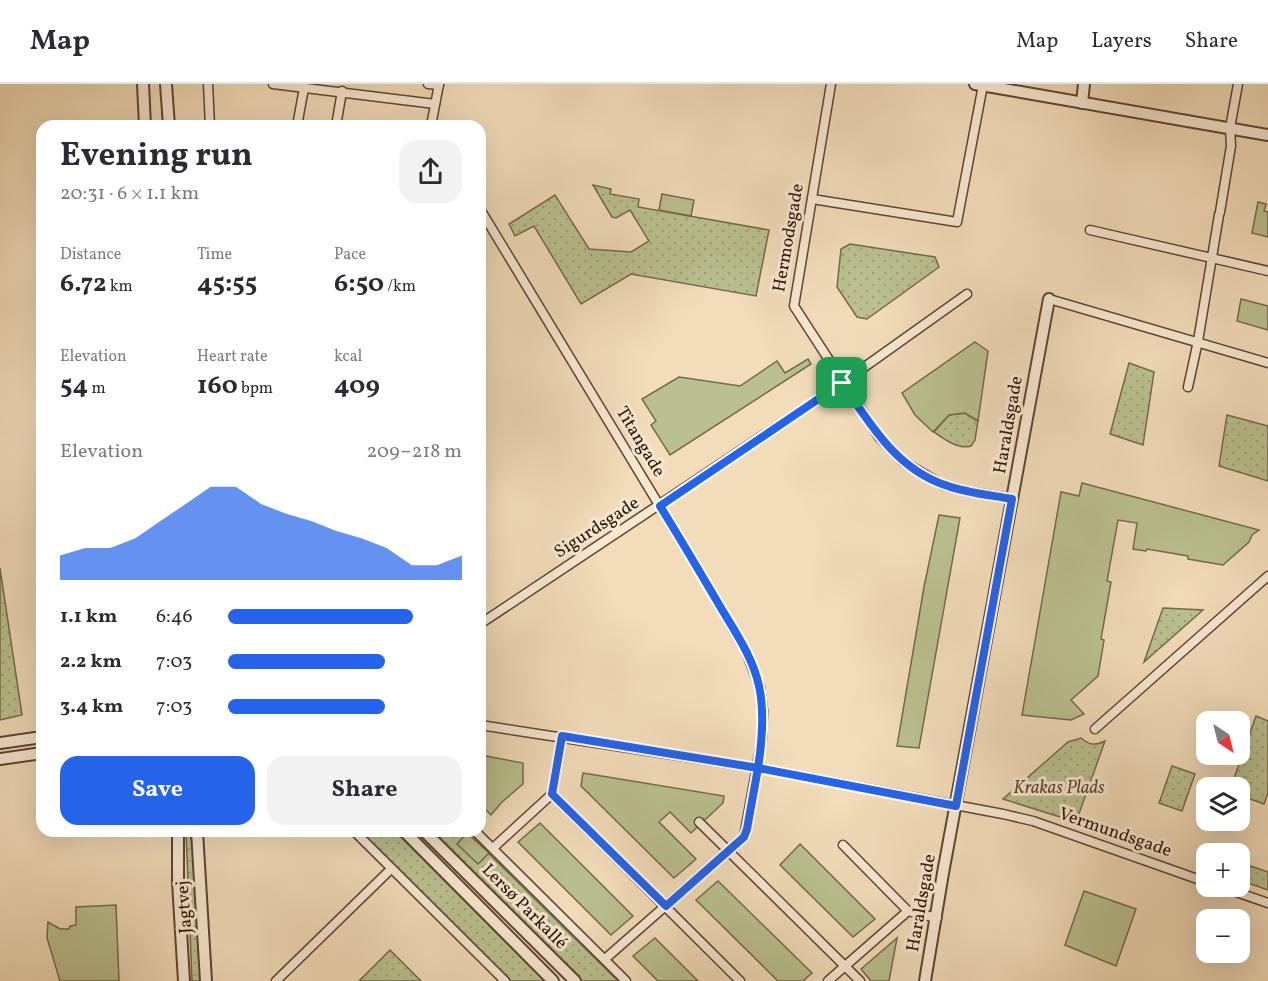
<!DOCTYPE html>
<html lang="en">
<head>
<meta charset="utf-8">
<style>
	body { margin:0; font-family:Vollkorn,serif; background:#f2f2f3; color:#2b2b33; height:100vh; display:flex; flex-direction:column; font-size:22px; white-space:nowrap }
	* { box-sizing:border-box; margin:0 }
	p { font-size:20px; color:#7c7c81 }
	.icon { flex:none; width:33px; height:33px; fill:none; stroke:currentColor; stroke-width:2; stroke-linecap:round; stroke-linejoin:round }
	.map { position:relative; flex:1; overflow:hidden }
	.panel { position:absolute; left:36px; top:36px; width:450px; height:717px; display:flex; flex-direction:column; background:#fff; border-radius:18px; box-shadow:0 6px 24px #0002 }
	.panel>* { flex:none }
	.needle { width:39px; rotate:145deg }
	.fabs { position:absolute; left:1196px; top:627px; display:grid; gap:12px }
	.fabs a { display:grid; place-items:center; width:54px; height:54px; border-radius:12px; background:#fff; box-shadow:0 6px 24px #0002; font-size:30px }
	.pin { position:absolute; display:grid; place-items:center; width:51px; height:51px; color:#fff; margin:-26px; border-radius:12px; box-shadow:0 3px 9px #0006 }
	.round { display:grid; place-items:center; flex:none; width:63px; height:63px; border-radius:18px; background:#f2f2f3 }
	.summary { display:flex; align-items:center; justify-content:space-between; height:102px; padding:0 24px }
	h1 { font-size:33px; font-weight:700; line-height:45px }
	.figures { display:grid; grid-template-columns:repeat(3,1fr); gap:9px; height:102px; padding:6px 24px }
	.figures div { display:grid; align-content:center }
	.figures b { font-size:26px; font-weight:700 }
	.figures small { font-size:16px; font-weight:400 }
	.figures p { font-size:16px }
	.chart { height:168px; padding:12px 24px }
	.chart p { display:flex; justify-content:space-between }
	.chart svg { width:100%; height:108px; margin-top:6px; fill:#2563eb; opacity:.7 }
	.cta { display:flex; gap:12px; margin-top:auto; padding:12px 24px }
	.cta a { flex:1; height:69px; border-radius:18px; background:#2563eb; color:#fff; font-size:24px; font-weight:700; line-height:69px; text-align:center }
	.cta a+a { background:#f2f2f3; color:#2b2b33 }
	ul { padding:0 24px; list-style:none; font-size:20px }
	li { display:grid; grid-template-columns:96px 72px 1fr; align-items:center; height:45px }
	li i { height:15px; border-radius:8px; background:#2563eb }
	header { display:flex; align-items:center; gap:36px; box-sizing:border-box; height:84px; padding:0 30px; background:#fff; border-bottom:2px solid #e1e1e2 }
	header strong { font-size:28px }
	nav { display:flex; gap:33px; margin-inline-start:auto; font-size:21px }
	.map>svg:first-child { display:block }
	.grass { fill:url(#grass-dots); stroke:#746a4a; stroke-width:1.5 }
	.garden { fill:#bac090; stroke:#746a4a; stroke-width:1.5 }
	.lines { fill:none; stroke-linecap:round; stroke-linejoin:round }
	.minor-casing { stroke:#5f4532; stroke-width:11 }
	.tertiary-casing { stroke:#5f4532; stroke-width:14 }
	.minor { stroke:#f7e8d2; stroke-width:8 }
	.tertiary { stroke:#f7e8d2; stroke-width:10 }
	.route-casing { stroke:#fff; stroke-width:12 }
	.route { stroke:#2563eb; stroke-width:8 }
	.labels { text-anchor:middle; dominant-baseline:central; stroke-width:6; stroke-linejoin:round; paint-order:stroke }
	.street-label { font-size:18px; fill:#2e1305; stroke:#f7e8d2 }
	.park-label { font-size:18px; font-style:italic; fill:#58472f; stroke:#f7e8d2 }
</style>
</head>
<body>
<header>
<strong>Map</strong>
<nav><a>Map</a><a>Layers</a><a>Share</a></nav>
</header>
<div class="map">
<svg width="1268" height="897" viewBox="0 0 1268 897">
	<defs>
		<pattern id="grass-dots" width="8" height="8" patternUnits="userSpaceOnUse" patternTransform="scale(1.5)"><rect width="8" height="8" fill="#bac090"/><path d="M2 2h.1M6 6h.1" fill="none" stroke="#a0a47b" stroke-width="1.8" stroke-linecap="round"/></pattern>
	</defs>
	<rect width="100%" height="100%" fill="#f2dcba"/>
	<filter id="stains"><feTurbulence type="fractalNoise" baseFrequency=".00333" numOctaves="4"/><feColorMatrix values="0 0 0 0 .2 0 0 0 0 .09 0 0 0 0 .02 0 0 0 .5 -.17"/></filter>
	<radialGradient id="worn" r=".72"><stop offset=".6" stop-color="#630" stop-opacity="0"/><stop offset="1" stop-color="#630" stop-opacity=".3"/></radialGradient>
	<g class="grass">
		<polygon points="593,101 611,105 610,110 639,115 638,123 769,146 756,212 631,190 581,220 534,142 515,152 509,140 555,111 589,165 631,168 649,157 630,126 616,134 612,133"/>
		<polygon points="850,160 935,173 939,183 867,235 857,233 837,203 841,165"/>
		<polygon points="1129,279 1154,288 1143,361 1110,350"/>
		<path d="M965,329L978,337L975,356L971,362C959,366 944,355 934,348L949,331Z"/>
		<polygon points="1227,331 1268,342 1268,397 1219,382"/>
		<polygon points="0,484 22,631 0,636"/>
		<polygon points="1163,524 1203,526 1144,578"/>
		<polygon points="1256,632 1268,637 1268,709 1264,720 1239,711 1239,704 1231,703"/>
		<path d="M1081,654C1089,661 1095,662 1105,657L1076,738L1003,715L1068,658Z"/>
		<polygon points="1172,682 1195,690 1182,727 1159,719"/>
		<polygon points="186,747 190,747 197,793 201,897 192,897"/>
		<polygon points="360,747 395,747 545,897 511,897"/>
		<polygon points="430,747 466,747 618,897 582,897"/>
		<polygon points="1239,778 1268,788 1268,806 1239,796"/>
		<polygon points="390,866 421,897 359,897"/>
	</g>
	<g class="garden">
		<polygon points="662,110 694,116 691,132 659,126"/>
		<polygon points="1258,118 1266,120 1264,127 1268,128 1268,153 1252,149"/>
		<polygon points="1241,215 1268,222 1268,246 1237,237"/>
		<polygon points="975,258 988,267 978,337 965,329 949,331 933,348 915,331 902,309"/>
		<polygon points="808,275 811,280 670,371 651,341 656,337 642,315 679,293 740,302 777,277 785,289"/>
		<polygon points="1082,399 1259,446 1252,451 1249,458 1223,481 1188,475 1188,472 1147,465 1146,467 1133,465 1137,439 1118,436 1107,497 1111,498 1101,555 1104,556 1098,592 1071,616 1084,630 1071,636 1022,631 1061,408 1079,412"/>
		<polygon points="939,431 960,434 919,664 897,662 924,503"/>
		<polygon points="480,671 523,679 523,700 502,718 491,731 480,720"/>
		<polygon points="583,689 724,712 723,719 691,749 670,728 659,738 696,775 674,794 581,702"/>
		<polygon points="540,739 633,832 611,851 518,758"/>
		<polygon points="467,749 489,769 478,780 457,760"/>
		<polygon points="800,760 875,835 853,853 780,781"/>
		<polygon points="718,797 812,889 803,897 778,897 696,816"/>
		<polygon points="1084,807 1136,825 1116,882 1065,861"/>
		<polygon points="116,821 119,897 60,897 47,854 48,838 60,845 69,845 70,842 76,841 76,823"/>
		<polygon points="655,854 698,897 658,897 633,872"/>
		<polygon points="897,854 889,897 871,897 861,885"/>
	</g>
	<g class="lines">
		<g class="minor-casing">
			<g id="minor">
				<polyline points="208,0 210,42"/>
				<polyline points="273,0 435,20"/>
				<polyline points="428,0 439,1"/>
				<polyline points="831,0 794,222 879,353 904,378 943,401 965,407 1013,415"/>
				<polyline points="297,42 304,4"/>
				<polyline points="336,42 342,7"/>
				<polyline points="431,42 439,0"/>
				<polyline points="812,115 957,138 983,1"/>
				<polyline points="480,125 705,497 745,565 760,603 763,627 762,655 744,753 605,875"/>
				<polyline points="1220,128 1231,62 1230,44 1238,0"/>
				<polyline points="1090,146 1268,187"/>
				<polyline points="1049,215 1268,279"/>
				<polyline points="1188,303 1198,257 1219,131"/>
				<polyline points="480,540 842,299 967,210"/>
				<polyline points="480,641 758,684 1003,730 1033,737 1206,798"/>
				<polyline points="1095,645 1268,492"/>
				<polyline points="552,710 740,897"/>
				<polyline points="699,738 860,897"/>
				<polyline points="354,747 505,897"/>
				<polyline points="475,747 626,897"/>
				<polyline points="843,761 908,827"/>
				<polyline points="493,764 552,710 562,652"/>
				<polyline points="1219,802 1268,819"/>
				<polyline points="276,897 391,785"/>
				<polyline points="828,897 908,827 937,834"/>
			</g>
		</g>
		<g class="tertiary-casing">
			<g id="tertiary">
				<polyline points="143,0 145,42"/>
				<polyline points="166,0 169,42"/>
				<polyline points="975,0 1268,51"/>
				<polyline points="1082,19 1084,0"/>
				<polyline points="0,659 42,653"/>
				<polyline points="0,675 42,669"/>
				<polyline points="178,747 178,798 184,897"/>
				<polyline points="197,747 206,897"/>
				<polyline points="404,747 553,897"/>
				<polyline points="424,747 575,897"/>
				<polyline points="925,897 943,789 1049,215"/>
			</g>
		</g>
		<use href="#minor" class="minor"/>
		<use href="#tertiary" class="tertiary"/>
	</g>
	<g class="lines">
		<g class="route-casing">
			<path id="route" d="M842,299L660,422C681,456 701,490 721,524C736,549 753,574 759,602C765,629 762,658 758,684L747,745L744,753L666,822L552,710L562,652L758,684L956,722L1012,415C990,411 966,409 945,401C895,384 870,339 842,299"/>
		</g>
		<use href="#route" class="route"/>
	</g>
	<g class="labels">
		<g class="street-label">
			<text transform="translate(789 154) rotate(-80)">Hermodsgade</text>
			<text transform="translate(1009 341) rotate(-80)">Haraldsgade</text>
			<text transform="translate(640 358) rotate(59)">Titangade</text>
			<text transform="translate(597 444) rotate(-33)">Sigurdsgade</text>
			<text transform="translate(1115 749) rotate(19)">Vermundsgade</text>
			<text transform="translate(922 819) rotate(-80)">Haraldsgade</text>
			<text transform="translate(185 823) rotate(-94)">Jagtvej</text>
			<text transform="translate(524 823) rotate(45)">Lersø Parkallé</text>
		</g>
		<g class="park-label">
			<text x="1059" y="704">Krakas Plads</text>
		</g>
	</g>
	<rect width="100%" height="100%" filter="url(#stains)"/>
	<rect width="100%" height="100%" fill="url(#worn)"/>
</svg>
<div class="fabs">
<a><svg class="needle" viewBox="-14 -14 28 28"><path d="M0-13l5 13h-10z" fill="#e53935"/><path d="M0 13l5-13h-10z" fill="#7c7c81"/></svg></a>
<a><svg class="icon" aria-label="layers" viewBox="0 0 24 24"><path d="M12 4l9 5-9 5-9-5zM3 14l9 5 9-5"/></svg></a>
<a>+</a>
<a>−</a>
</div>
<div class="pin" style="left:842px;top:299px;background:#1e9e55"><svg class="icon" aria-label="arrive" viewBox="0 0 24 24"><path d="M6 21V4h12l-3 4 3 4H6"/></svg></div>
<section class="panel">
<div class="summary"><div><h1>Evening run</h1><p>20:31 · 6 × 1.1 km</p></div><a class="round"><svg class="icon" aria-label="share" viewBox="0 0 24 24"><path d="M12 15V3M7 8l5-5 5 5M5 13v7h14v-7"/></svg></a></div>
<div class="figures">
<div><p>Distance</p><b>6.72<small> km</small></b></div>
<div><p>Time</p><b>45:55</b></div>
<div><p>Pace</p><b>6:50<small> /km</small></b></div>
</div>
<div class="figures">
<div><p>Elevation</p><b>54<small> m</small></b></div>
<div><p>Heart rate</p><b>160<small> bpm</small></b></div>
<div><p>kcal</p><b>409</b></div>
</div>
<div class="chart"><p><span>Elevation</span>209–218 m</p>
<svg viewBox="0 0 160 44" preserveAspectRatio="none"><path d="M0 44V34L10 31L20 31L30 27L40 20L50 13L60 6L70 6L80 13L90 17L100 20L110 24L120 27L130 31L140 38L150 38L160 34V44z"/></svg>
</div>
<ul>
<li><b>1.1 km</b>6:46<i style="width:79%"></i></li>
<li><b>2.2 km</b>7:03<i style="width:67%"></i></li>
<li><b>3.4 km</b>7:03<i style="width:67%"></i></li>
</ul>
<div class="cta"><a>Save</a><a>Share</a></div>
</section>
</div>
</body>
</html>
